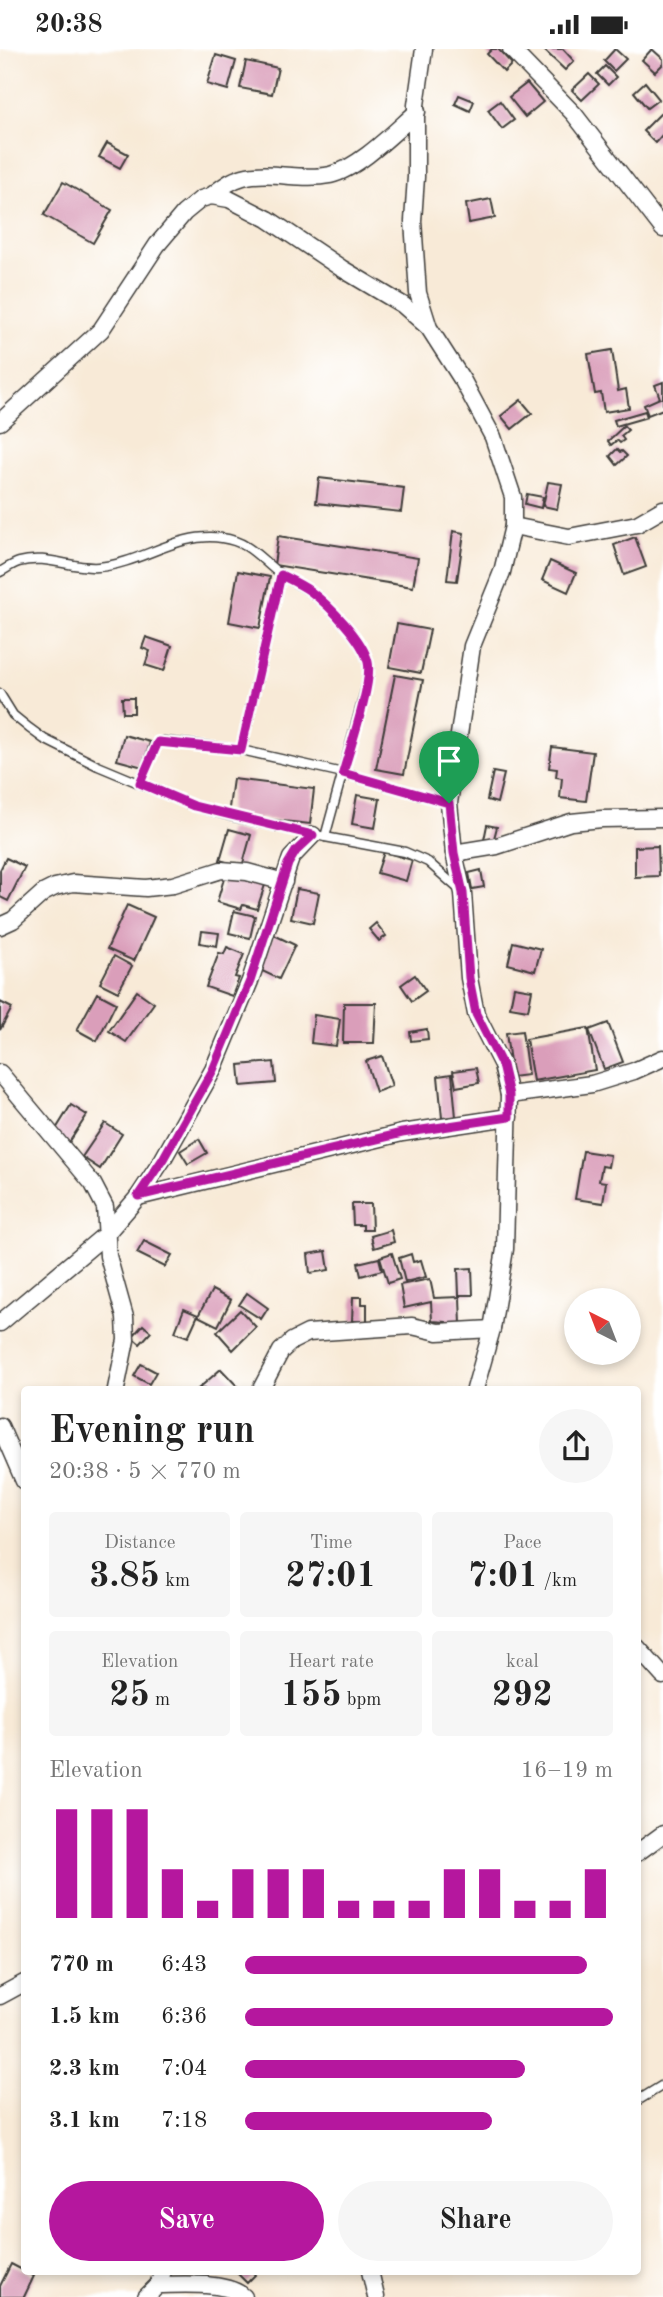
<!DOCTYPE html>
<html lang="en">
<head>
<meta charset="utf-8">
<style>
	body { margin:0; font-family:"Old Standard TT",serif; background:#f6f6f6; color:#222; height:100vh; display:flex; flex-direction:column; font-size:26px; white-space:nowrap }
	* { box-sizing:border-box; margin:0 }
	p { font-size:23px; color:#767676 }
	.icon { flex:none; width:38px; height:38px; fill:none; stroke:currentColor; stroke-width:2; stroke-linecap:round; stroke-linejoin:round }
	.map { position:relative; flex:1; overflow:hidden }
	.details { position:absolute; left:21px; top:1337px; width:620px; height:889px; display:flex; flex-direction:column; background:#fff; border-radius:7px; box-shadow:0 4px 10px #0003 }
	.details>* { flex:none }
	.needle { width:46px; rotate:318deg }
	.fabs { position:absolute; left:564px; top:1239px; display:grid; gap:14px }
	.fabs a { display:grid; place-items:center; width:77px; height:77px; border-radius:50%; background:#fff; box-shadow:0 4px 10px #0003; font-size:35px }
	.pin { position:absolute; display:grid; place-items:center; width:60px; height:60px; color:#fff; margin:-72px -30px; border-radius:50% 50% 50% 0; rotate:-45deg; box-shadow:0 0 7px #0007 }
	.pin .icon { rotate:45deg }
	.round { display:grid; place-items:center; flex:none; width:74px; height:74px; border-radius:37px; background:#f6f6f6 }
	.head { display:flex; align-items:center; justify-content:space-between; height:119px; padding:0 28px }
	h1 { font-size:38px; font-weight:700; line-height:52px }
	.metrics { display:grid; grid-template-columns:repeat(3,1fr); gap:10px; height:119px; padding:7px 28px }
	.metrics div { display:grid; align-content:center; border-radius:7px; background:#f6f6f6; text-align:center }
	.metrics b { font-size:35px; font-weight:700 }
	.metrics small { font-size:19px; font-weight:400 }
	.metrics p { font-size:19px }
	.chart { height:196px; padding:14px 28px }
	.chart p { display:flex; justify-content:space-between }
	.chart svg { width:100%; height:126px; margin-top:7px; stroke:#b5179e; stroke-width:6 }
	.cta { display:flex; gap:14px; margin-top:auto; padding:14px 28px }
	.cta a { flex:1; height:80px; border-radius:42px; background:#b5179e; color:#fff; font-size:28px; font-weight:700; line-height:80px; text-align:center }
	.cta a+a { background:#f6f6f6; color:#222 }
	ul { padding:0 28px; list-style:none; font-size:23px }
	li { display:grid; grid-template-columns:112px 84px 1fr; align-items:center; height:52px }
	li i { height:18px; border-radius:9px; background:#b5179e }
	.status { display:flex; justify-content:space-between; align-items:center; height:49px; padding:0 35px; background:#fff; direction:ltr }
	.status svg { height:19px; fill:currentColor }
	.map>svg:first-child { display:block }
	.building { fill:#da9eba }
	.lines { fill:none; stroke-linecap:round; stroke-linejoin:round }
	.lane-casing { stroke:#3d3b38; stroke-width:11 }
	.street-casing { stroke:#3d3b38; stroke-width:19 }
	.lane { stroke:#fff; stroke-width:8 }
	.street { stroke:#fff; stroke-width:16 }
	.route-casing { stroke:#fff; stroke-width:14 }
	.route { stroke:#b5179e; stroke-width:9 }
</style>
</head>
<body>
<div class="status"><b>20:38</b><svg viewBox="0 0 49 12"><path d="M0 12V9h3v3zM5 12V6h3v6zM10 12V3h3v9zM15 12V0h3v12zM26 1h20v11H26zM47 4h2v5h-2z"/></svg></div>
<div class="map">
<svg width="663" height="2248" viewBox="0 0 663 2248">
	<rect width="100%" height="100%" fill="#fff"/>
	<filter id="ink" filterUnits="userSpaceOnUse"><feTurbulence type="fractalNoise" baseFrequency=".0143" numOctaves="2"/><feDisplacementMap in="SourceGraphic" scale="14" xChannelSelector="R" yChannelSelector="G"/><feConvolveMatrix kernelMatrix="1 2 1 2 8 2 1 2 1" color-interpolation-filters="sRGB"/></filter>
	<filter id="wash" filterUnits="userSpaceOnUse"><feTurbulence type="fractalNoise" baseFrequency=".00686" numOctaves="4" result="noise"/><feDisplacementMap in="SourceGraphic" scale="28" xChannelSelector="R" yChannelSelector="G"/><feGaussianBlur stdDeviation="1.57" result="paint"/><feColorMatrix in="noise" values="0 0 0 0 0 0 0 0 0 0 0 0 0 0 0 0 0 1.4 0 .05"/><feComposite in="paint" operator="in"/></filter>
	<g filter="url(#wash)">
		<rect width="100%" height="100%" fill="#f8ead7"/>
		<g id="blocks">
			<g class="building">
				<polygon points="492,0 498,0 512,15 504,23 487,5"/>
				<polygon points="546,0 563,0 574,12 565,21 545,2"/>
				<polygon points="615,0 626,10 614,22 604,12"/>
				<polygon points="652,0 663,10 663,15 655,23 642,11"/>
				<polygon points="216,6 236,12 228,41 207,35"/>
				<polygon points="246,12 278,19 272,45 240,39"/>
				<polygon points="605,17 616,28 608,36 597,25"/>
				<polygon points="589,25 599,35 582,51 572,41"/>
				<polygon points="645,33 659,50 647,59 634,43"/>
				<polygon points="527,34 543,53 525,68 509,48"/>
				<polygon points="459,46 474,52 470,62 455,55"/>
				<polygon points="500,52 514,71 502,80 488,61"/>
				<polygon points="663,62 663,85 655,94 643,82"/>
				<polygon points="107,94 128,105 120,119 99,108"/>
				<polygon points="63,133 112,161 93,194 44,166"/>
				<polygon points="491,150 495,169 469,174 466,155"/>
				<polygon points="612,301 618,342 626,340 629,359 604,363 601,344 595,345 588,305"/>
				<polygon points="663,333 663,360 648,366 644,356 660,349 655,336"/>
				<polygon points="521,351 532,364 512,380 501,367"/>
				<polygon points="645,362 647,368 616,377 614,371"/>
				<polygon points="624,377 628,381 621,387 624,391 620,394 617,391 611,396 608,392"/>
				<polygon points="617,400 620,403 622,402 627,407 617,416 610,407"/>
				<polygon points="319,429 404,439 401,463 316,454"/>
				<polygon points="548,433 562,435 557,460 543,457"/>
				<polygon points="527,445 543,448 541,459 525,455"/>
				<polygon points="453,482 464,484 457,532 447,531"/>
				<polygon points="278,487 418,509 413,538 274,516"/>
				<polygon points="635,488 646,518 624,526 614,496"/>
				<polygon points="550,512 576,524 568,543 542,531"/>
				<polygon points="238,522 270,528 260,579 229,573"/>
				<polygon points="397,575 430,581 421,624 389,618"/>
				<polygon points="146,588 172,597 164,622 145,616 150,602 142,599"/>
				<polygon points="395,626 423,631 404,725 376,720"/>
				<polygon points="122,649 134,649 134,664 123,664"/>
				<polygon points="124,686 150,693 143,718 117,711"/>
				<polygon points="552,698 593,703 586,752 560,749 562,729 556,728 557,720 549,719"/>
				<polygon points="493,723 504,725 497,754 487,751"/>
				<polygon points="233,730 314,740 310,775 228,766"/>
				<polygon points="357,746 380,750 375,779 352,775"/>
				<polygon points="487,776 497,778 493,793 484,791"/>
				<polygon points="229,780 251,786 242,818 220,811"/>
				<polygon points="658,797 659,827 635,828 635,798"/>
				<polygon points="384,803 412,811 406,832 377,824"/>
				<polygon points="6,809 25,818 8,852 0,848 0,821"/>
				<polygon points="481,821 484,838 472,840 469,824"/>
				<polygon points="226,823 265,836 257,860 243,856 241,860 217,853"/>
				<polygon points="297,840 319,844 313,874 291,869"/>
				<polygon points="127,856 154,868 134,912 107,900"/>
				<polygon points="234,862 255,867 250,889 229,884"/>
				<polygon points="376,874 386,887 379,892 369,880"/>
				<polygon points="202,882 219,884 217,897 200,894"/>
				<polygon points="274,886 295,896 279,930 258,920"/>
				<polygon points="513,893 541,900 535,922 508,915"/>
				<polygon points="227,898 244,905 235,928 239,929 232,947 206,938 219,904 224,905"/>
				<polygon points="114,907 132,917 118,943 100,934"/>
				<polygon points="415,926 426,942 412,952 401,936"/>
				<polygon points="514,938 532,941 528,961 510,958"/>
				<polygon points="137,942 154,954 126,993 109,982"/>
				<polygon points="97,944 116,954 97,992 77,981"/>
				<polygon points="0,953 12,959 0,981"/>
				<polygon points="344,954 376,954 374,994 343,994"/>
				<polygon points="314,966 340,970 336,997 311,994"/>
				<polygon points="608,974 623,1013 604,1020 589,981"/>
				<polygon points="588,979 595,1021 533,1032 526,990"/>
				<polygon points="427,980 428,990 411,992 410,983"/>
				<polygon points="522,982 528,1026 512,1028 506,984"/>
				<polygon points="382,1007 392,1037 376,1043 366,1012"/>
				<polygon points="274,1013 276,1034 241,1037 239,1016"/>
				<polygon points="476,1019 479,1034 456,1038 453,1022"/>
				<polygon points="452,1025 456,1068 442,1069 438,1027"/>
				<polygon points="71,1056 87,1066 68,1095 53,1085"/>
				<polygon points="105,1074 122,1085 100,1120 82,1108"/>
				<polygon points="199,1090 207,1104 188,1115 180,1102"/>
				<polygon points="583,1102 610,1106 608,1118 602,1117 599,1132 606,1133 603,1154 575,1150"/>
				<polygon points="352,1155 371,1155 372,1181 363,1181 363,1176 353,1176"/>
				<polygon points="391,1181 394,1193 374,1199 371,1187"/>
				<polygon points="144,1192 172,1206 165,1218 137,1204"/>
				<polygon points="326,1202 329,1221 310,1224 308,1205"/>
				<polygon points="392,1204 400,1230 388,1234 380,1208"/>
				<polygon points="411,1205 413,1213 421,1211 426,1228 405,1233 399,1209"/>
				<polygon points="379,1209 382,1221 361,1227 358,1214"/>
				<polygon points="472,1219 473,1246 459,1246 458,1220"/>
				<polygon points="430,1230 434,1249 460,1248 461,1276 447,1277 446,1273 432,1272 431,1253 404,1259 400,1236"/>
				<polygon points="212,1241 231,1251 218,1277 198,1267"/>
				<polygon points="247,1244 268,1259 261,1270 239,1256"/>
				<polygon points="353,1248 362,1248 362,1255 367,1255 367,1272 352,1272"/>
				<polygon points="184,1260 198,1266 188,1288 175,1283"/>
				<polygon points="240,1261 256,1278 233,1301 217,1283"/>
				<polygon points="143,1276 151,1283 140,1295 132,1288"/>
				<polygon points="141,1315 156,1323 149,1335 134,1327"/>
				<polygon points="221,1320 240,1340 198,1340"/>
				<polygon points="11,2215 34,2227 24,2248 0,2248 0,2237"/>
				<polygon points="235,2222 252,2222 255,2226 247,2234"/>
			</g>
		</g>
	</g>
	<g filter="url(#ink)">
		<use href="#blocks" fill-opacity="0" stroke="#3d3b38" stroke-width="2"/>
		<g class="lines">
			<g class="lane-casing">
				<g id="lane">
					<path d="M0,523C6,520 12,515 19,513C46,505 72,520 98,518C141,515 178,482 222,489C250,493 259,509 280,525C288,531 299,535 308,541C326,553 364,592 368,614C370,620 368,629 367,635L325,788"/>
					<polyline points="0,645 13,666 29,679 44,690 98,717 194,757 234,768 325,788 405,803 428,813 461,842"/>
					<polyline points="241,701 281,526"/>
					<polyline points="140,734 155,697 163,692 241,701 343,724 449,754"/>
					<polyline points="637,2052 663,2036"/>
				</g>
			</g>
			<g class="street-casing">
				<g id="street">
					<polyline points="424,0 416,56 416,128 413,172 418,244 429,279 463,332 493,388 513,448 513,477 502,523 472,597 449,754 454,804 463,844 469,929 476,965 502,1016 509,1046 505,1200 492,1280 475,1340"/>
					<polyline points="511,0 574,65 663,180"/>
					<path d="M211,147C221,139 231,131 243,128C270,121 301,132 330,126C359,119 394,83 417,63"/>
					<polyline points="0,373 101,281 157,196 184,164 201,150 211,147 229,150 268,170 341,219 403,256 427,277"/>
					<polyline points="513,477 569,488 637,475 663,460"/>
					<polyline points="454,804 497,797 571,773 602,770 663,769"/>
					<polyline points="0,877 13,871 43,844 55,838 73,834 146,839 173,836 221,821 247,823 284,833"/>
					<polyline points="0,1024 93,1135 105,1158 108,1207 125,1268 126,1291 116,1340"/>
					<polyline points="509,1046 592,1035 634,1022 663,1009"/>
					<polyline points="138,1148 402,1084 509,1068"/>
					<polyline points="0,1274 106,1185 138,1148 163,1110 213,1021 250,932 291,809 313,786"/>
					<polyline points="261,1340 281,1302 292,1292 308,1284 412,1277 438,1283 492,1280"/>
					<polyline points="0,1377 24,1432"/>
					<polyline points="637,1598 663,1627"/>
					<polyline points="637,1804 663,1785"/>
					<polyline points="0,1947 24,1934"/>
					<polyline points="370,2222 376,2248"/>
					<path d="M158,2236C181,2236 228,2232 244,2248"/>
					<polyline points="146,2248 158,2236 163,2222"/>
				</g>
			</g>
			<use href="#lane" class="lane"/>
			<use href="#street" class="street"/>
		</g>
	</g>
	<g class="lines" filter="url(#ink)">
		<g class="route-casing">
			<path id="route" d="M281,526C291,531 302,536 310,542C329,556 363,591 368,613C373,633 349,702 343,724L449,754L454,804L463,844L469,929L476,965L502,1016L509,1046V1068L402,1084L138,1147L163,1110L213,1021L250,932L288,815L296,802L313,786L194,757L140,734L158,693L241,701Z"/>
		</g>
		<use href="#route" class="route"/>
	</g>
</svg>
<div class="fabs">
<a><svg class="needle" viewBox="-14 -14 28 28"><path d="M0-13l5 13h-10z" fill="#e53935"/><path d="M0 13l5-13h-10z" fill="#767676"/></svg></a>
</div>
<div class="pin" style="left:449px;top:754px;background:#1e9e55"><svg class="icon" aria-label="arrive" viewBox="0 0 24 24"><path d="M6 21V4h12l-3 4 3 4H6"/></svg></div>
<section class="details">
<div class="head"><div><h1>Evening run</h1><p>20:38 · 5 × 770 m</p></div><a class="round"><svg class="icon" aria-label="share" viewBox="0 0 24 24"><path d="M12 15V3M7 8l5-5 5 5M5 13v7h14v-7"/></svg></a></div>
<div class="metrics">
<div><p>Distance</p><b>3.85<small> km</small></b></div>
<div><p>Time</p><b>27:01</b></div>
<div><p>Pace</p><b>7:01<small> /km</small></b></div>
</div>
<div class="metrics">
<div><p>Elevation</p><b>25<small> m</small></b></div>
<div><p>Heart rate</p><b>155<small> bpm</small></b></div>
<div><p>kcal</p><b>292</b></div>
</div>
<div class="chart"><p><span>Elevation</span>16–19 m</p>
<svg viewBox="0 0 160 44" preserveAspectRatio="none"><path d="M5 44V6M15 44V6M25 44V6M35 44V27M45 44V38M55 44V27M65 44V27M75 44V27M85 44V38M95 44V38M105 44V38M115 44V27M125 44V27M135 44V38M145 44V38M155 44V27"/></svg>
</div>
<ul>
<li><b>770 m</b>6:43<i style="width:93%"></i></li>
<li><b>1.5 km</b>6:36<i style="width:100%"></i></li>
<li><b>2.3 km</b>7:04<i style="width:76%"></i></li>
<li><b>3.1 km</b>7:18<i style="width:67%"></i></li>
</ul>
<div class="cta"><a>Save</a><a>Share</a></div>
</section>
</div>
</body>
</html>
